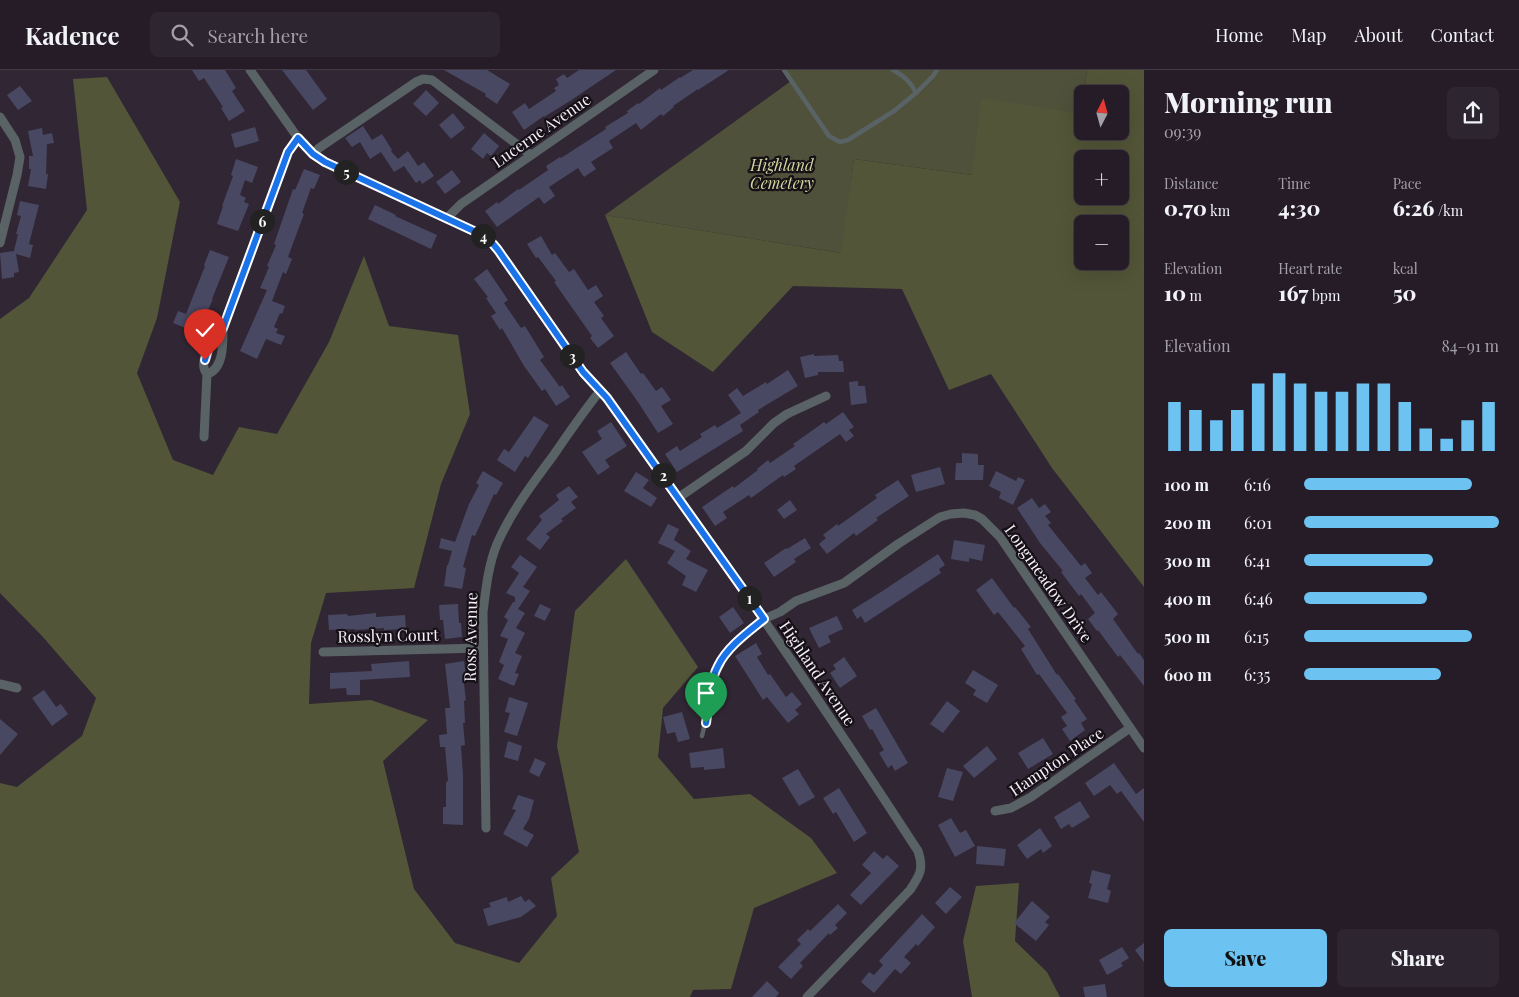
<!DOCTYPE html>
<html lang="en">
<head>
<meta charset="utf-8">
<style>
	body { margin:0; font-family:"Playfair Display",serif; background:#2d252f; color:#f1f3f6; height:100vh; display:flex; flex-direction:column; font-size:19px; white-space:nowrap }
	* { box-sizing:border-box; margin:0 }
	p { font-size:16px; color:#a3a1a7 }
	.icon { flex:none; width:28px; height:28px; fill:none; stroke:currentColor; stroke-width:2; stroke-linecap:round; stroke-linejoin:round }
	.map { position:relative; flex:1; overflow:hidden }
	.panel { display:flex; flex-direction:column; background:#251c27; width:375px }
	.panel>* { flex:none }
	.needle { width:32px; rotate:6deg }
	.fabs { position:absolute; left:1074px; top:15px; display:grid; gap:10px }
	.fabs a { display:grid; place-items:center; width:55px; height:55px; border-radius:8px; background:#251c27; box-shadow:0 5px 20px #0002,0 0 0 1px #423a44; font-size:25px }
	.pin { position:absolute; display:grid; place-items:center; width:42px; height:42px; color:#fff; margin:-51px -21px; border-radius:50% 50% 50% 0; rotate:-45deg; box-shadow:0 0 5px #0007 }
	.pin .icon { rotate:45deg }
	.km { position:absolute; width:25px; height:25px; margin:-12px; border-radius:50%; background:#222; color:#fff; font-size:14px; line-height:25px; text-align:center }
	.round { display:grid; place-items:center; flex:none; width:52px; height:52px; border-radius:8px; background:#2d252f }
	.summary { display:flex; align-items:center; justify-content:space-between; height:85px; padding:0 20px }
	h1 { font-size:28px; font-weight:800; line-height:38px }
	.figures { display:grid; grid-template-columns:repeat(3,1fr); gap:8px; height:85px; padding:5px 20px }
	.figures div { display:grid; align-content:center }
	.figures b { font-size:21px; font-weight:800 }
	.figures small { font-size:14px; font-weight:400 }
	.figures p { font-size:14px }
	.chart { height:140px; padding:10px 20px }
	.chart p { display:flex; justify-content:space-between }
	.chart svg { width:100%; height:90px; margin-top:5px; stroke:#6cc3f2; stroke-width:6 }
	.action { display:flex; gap:10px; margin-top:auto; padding:10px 20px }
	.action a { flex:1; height:58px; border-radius:8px; background:#6cc3f2; color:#111; font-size:20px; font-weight:800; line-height:58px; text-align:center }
	.action a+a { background:#2d252f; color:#f1f3f6 }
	ul { padding:0 20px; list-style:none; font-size:16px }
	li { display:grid; grid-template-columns:80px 60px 1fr; align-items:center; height:38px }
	li i { height:12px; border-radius:6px; background:#6cc3f2 }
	header { display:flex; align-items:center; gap:30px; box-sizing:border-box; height:70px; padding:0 25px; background:#251c27; border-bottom:1px solid #423a44 }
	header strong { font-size:24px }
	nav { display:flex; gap:28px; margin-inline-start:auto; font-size:18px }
	.search { width:350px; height:45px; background:#2d252f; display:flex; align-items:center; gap:12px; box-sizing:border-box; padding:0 18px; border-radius:8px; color:#a3a1a7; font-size:19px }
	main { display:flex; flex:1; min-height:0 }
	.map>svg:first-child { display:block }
	.green { fill:#4f513b }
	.forest { fill:#525537; fill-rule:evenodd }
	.building { fill:#484863 }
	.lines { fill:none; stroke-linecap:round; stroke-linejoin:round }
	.lane { stroke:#596366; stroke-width:4.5 }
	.street { stroke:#596366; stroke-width:9 }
	.route-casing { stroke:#fff; stroke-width:10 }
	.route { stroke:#1a73e8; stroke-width:6 }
	.labels { text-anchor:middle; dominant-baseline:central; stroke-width:4.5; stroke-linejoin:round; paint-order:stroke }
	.street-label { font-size:16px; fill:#f7eff9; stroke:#161117 }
	.park-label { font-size:16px; font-style:italic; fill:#d1d79e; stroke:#161117 }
</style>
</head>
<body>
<header>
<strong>Kadence</strong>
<div class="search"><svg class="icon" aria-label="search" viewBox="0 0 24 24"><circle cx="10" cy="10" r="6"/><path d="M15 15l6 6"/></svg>Search here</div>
<nav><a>Home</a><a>Map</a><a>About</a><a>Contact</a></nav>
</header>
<main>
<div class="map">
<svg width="1144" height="927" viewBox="0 0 1144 927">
	<rect width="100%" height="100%" fill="#312634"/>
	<polygon class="green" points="784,0 1087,0 1084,24 1082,24 1081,44 972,105 854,89 842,183 605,145 791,11"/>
	<g class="forest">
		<path d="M1087,0H1144V517L1052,398L991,304L949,320L902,219L793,216L713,302L652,262L605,145L841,183L854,89L972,105L981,28L1081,44L1082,36V61H1120V24H1084ZM1082,89H1120V126H1082ZM1082,154H1120V191H1082Z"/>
		<polygon points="107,7 180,132 157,248 137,303 173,390 213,405 239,357 277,364 329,272 364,186 389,256 458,265 470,344 441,414 414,518 326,523 311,573 309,634 371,630 428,650 383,691 414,819 455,873 519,893 557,846 551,808 579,782 557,676 575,541 626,489 698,597 663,638 658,687 694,729 750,724 811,768 837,803 754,838 731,919 693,920 690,927 0,927 0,713 17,717 82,666 96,628 42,566 0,523 0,249 29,228 87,140 73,9"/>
		<polygon points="1019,813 1015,871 1047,902 1060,927 972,927 963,871 976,816"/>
	</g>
	<g class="building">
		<polygon points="192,0 225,0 236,18 232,21 245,41 229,51 221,38 223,37 204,8 199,11"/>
		<polygon points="282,0 306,0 327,29 313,40"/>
		<polygon points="444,0 487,0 510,14 497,34 485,26 486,24"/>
		<polygon points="579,0 616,0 570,31 544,47 544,46 524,60 512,42 525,33 529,39 556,21 554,18 559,15 556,9 564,4 567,8"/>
		<polygon points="693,0 729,0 698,20 698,19 673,36 674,37 663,46 661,44 641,60 636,53 609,71 613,78 591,92 596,99 584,107 578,98 549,117 555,126 544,134 539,127 497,157 485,141 497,132 498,134 518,119 519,120 548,100 546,96 560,87 561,88 606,59 605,57 628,43 627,41 638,33 639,34 660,18 661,20 680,7 680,8"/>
		<polygon points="20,16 32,31 18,40 7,25"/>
		<polygon points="426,20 439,33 426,46 413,34"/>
		<polygon points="453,43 465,58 451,69 439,55"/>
		<polygon points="363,56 372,70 382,64 392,80 391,81 398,89 408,81 418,96 424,92 434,106 422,114 420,110 416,113 404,96 394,102 381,82 370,89 360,72 352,77 345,68"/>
		<polygon points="255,57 259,71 235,78 231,64"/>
		<polygon points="42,58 43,65 52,63 54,73 47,74 46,104 48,104 46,119 28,116 31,99 29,99 29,86 33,86 28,61"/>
		<polygon points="484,63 499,76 491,86 487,83 483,89 471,79"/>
		<polygon points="236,89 258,97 252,113 245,110 240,125 246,128 244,132 249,134 238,161 217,154 223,136 222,136 233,106 231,105"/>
		<polygon points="304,99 320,105 314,119 311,118 302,143 304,144 288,187 292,189 286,204 283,202 272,231 285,236 282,244 280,243 274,257 278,259 276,263 285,266 281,275 266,269 257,289 240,281 267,220 260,218 269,197 267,196 276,175 274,174 293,119 295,120"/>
		<polygon points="452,100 461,112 445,124 436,112"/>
		<polygon points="20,131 39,135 29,174 33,175 30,188 16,184 19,202 14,203 14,207 2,209 0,183 14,181 18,164 16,164 21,146 17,145"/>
		<polygon points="375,135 396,145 395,146 437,165 431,179 368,149"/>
		<polygon points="541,166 552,185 555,183 569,202 574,199 588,220 596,215 603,226 594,232 604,246 601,248 614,266 598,278 590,268 592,266 554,212 556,211 538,187 536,188 527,174"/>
		<polygon points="210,180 229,187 212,229 213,229 198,263 173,253 178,241 186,244 205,196 204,195"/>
		<polygon points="487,199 508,230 504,233 521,258 525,256 544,287 540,290 560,317 562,315 570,327 556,336 545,319 542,321 524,296 502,258 500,260 491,246 496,243 486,228 488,227 474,209"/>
		<polygon points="626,282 641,304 643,303 656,321 662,317 671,330 661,336 673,354 658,363 638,332 610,293"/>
		<polygon points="814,284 814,286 838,285 839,291 843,291 844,302 818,302 818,305 805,308 800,287"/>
		<polygon points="788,300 798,316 758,340 759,342 740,355 743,361 677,402 665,384 677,376 680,381 702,367 700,364 715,355 717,358 741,343 728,325 737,318 743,326 766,312 767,314"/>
		<polygon points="858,311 858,316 865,316 867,333 851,335 849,312"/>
		<polygon points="843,342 854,357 849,360 854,366 846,372 840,364 794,396 796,399 784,407 783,405 751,428 749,425 723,442 727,448 715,456 702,437 733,416 734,418 758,400 757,399 768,390 770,393 795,376 793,374 813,360 824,352 826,354"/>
		<polygon points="534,346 549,355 528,388 525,386 515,402 497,390 504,379 509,382"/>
		<polygon points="611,352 627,376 605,390 610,397 598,405 582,382 602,369 597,361"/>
		<polygon points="962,383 978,384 978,395 984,395 983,410 955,410 956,393 962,393"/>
		<polygon points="940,397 945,414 916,422 911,405"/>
		<polygon points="483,401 503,413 496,425 494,424 475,466 472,465 463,497 466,498 462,519 444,516 447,495 448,495 452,481 439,478 441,468 455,472 469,434 479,415 476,413"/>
		<polygon points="996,401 1016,411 1018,407 1025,410 1013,435 999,428 1001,422 989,416"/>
		<polygon points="636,402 649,410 643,418 657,428 651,437 624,421"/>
		<polygon points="898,410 909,426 876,448 878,450 856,466 854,463 827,484 819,474 826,468 823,465 837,454 838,456 877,428 875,425"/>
		<polygon points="569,416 578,427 571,432 576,438 561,449 563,451 546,464 550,467 540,480 526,469 542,450 539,446 559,430 556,425"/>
		<polygon points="1032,428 1039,438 1045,434 1051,442 1045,446 1051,453 1048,455 1081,496 1085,493 1092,503 1085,508 1098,525 1101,522 1118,544 1113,549 1138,584 1139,583 1144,590 1144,616 1120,585 1118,587 1098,560 1097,561 1088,549 1095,543 1081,524 1079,526 1061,502 1063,501 1040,473 1017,438"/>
		<polygon points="790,430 797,440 784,449 777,440"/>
		<polygon points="668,454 679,459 674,470 691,481 686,489 708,500 696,522 682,515 686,506 667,493 675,481 658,473"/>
		<polygon points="805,468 811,478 794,489 796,492 774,507 764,493 786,478 787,479"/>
		<polygon points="954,470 985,475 982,491 969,488 969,492 951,489"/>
		<polygon points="938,484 945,495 939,499 941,503 865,553 861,546 857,549 852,540 881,522"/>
		<polygon points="520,485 537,497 523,517 530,521 518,539 525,543 516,558 525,563 515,583 522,586 515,603 519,604 514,616 498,609 504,595 499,592 508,569 500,566 508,550 504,547 513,532 515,532 515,527 506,523 519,503 511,497"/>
		<polygon points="992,508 1014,538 1015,537 1031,557 1028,559 1057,605 1058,604 1076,629 1074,630 1087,649 1081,653 1085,660 1070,671 1062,659 1067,656 1061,647 1067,643 1039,604 1037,605 1021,579 1025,576 998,542 994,545 976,520"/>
		<polygon points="458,534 459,553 461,553 462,567 445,569 443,550 440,550 439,535"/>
		<polygon points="540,534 551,539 545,551 534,546"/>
		<polygon points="733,537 744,553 730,563 719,547"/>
		<polygon points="376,543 376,547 405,545 406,559 384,560 384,558 355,560 355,559 329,560 328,545 347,544 348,546"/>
		<polygon points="837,546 843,559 828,566 831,572 819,578 809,558"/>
		<polygon points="756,573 762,584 757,587 768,605 770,604 786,627 792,622 802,634 795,640 799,644 788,653 767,627 763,630 735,586"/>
		<polygon points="844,587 857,606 840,618 830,603 836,599 833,595"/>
		<polygon points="409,591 410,607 360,610 360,625 347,625 346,618 330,619 330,603 372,601 371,594"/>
		<polygon points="464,591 466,606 463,606 466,630 464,631 465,653 463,653 465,675 461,676 463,705 463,755 443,754 443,737 446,737 446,712 448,711 445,677 440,677 439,665 447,664 445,638 450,638 445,594"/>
		<polygon points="973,600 998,615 987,633 973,625 976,620 965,613"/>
		<polygon points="44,620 56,637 61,634 68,644 52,656 32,628"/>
		<polygon points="509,627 528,633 517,666 504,662 510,643 505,642"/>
		<polygon points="947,631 960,641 943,663 930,654"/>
		<polygon points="876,638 908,693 895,701 892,695 888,698 879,683 884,680 872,659 870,660 862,646"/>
		<polygon points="682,642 690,669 678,672 675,662 667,664 663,647"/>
		<polygon points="0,649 18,664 0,685"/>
		<polygon points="1043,668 1053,684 1028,699 1018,683"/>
		<polygon points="508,671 522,676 518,691 504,687"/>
		<polygon points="987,676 997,689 974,708 963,696"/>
		<polygon points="723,678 725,698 704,700 704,697 691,698 689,683"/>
		<polygon points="535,688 546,693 539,707 529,702"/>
		<polygon points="1114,693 1136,724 1144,718 1144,752 1121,721 1117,724 1110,715 1094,726 1085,713"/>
		<polygon points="947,698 963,702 953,731 938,727"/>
		<polygon points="798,699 815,727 799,736 782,708"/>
		<polygon points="839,718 867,763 854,772 836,742 833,744 823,728"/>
		<polygon points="518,725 534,730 529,749 523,759 534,765 527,777 503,764 516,740 512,739"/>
		<polygon points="1080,731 1090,747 1072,758 1069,754 1061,759 1054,747"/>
		<polygon points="951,748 960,763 966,760 975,776 955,787 938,755"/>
		<polygon points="1040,758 1052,776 1043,783 1041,779 1027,789 1017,775"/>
		<polygon points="977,776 1006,779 1004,796 976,794"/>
		<polygon points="874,781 883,789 887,785 899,796 861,835 850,825 871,803 862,795"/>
		<polygon points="1092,800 1111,805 1107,819 1111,821 1108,833 1088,828 1092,814 1089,813"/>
		<polygon points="950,817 962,827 946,844 935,833"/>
		<polygon points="521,826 525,832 529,829 536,836 521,847 488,856 483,839 491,837 489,833 507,827 508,832"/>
		<polygon points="1032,831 1050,847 1045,852 1049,855 1036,871 1014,853"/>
		<polygon points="838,834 847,843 835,855 838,858 830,865 829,863 800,893 803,896 791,909 778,897 801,874 797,870 808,859 810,861"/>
		<polygon points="922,844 935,857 918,876 916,874 904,887 911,893 901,904 895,899 874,923 861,912 869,902 874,905 883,895 879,891"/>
		<polygon points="1144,873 1144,892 1135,880"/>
		<polygon points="1122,877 1129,888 1121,893 1123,896 1107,905 1099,890"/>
		<polygon points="767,911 779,923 776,927 752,927"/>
		<polygon points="1105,914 1107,927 1085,927 1083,917"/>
	</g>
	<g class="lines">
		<g class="lane">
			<path d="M784,0L829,66L840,72L848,70L894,41L916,23C911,12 904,6 893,0"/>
			<polyline points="916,23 933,6 937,0"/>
			<path d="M702,666C708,643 708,619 717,597C725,578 747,563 763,549"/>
		</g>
		<g class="street">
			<path d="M250,0L298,68L306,77L325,93L475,162L493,174L498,180L583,302L607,328C715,476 818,627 918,781C924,799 920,805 910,820L807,927"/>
			<polyline points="0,47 15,70 20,87 17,105 0,173"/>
			<polyline points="313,84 319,78 416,12 423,9 432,10 531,85"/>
			<polyline points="447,148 461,134 654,0"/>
			<path d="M223,258C223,273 224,299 207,304C196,291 215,268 223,258L288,82L298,68"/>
			<polyline points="204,367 207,304"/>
			<polyline points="678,428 746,381 774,353 787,344 826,326"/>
			<polyline points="764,549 780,542 796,531 844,513 898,474 940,447 951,444 964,443 975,445 982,449 1000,467 1144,678"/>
			<polyline points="323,582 483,578"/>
			<polyline points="0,614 17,618"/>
			<polyline points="995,741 1011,738 1031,727 1130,658"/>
			<path d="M486,758L483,542C486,519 488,496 497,474C511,442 532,414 553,386C568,364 583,342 600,321"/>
		</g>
	</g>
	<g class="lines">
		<g class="route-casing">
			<path id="route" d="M205,290L209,276L223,258L288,82L298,68L313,84L325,92L476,162L493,174L498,180L583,302L607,328L764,549C748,562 727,577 718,596C709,613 709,634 706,653"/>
		</g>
		<use href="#route" class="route"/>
	</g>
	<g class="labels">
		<g class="street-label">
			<text transform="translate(541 60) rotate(-35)">Lucerne Avenue</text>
			<text transform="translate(1049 513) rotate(55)">Longmeadow Drive</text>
			<text transform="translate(388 565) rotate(-1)">Rosslyn Court</text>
			<text transform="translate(470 567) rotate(-89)">Ross Avenue</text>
			<text transform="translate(818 603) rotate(56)">Highland Avenue</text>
			<text transform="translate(1056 691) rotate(-34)">Hampton Place</text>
		</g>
		<g class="park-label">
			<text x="782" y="94">Highland<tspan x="782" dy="18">Cemetery</tspan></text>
		</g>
	</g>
</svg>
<div class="fabs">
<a><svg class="needle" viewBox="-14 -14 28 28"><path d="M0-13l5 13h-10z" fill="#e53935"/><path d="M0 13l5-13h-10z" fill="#a3a1a7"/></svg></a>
<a>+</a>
<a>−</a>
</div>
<div class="pin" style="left:706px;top:653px;background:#1e9e55"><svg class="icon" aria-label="arrive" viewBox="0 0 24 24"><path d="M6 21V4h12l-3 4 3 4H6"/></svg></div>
<div class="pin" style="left:205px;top:290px;background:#d93025"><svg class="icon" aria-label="check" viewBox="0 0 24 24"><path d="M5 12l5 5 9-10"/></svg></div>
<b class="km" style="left:749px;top:528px">1</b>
<b class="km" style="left:663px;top:405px">2</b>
<b class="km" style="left:572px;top:286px">3</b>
<b class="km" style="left:483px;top:166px">4</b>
<b class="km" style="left:346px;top:102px">5</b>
<b class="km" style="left:262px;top:151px">6</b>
</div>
<section class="panel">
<div class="summary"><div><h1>Morning run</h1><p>09:39</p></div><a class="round"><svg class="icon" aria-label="share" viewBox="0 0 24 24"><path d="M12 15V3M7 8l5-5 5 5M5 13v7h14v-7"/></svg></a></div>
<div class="figures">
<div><p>Distance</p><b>0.70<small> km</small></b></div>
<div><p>Time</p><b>4:30</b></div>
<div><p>Pace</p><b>6:26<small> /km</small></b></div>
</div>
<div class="figures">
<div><p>Elevation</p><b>10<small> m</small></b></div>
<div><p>Heart rate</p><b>167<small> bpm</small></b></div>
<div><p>kcal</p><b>50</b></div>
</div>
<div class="chart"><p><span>Elevation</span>84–91 m</p>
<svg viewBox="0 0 160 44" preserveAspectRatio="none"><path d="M5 44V20M15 44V24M25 44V29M35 44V24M45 44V11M55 44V6M65 44V11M75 44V15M85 44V15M95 44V11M105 44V11M115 44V20M125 44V33M135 44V38M145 44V29M155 44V20"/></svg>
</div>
<ul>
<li><b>100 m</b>6:16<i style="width:86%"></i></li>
<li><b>200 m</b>6:01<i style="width:100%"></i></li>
<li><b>300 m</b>6:41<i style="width:66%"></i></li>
<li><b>400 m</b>6:46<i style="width:63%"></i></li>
<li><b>500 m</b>6:15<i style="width:86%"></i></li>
<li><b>600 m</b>6:35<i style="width:70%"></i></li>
</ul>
<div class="action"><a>Save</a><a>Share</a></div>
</section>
</main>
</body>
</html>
